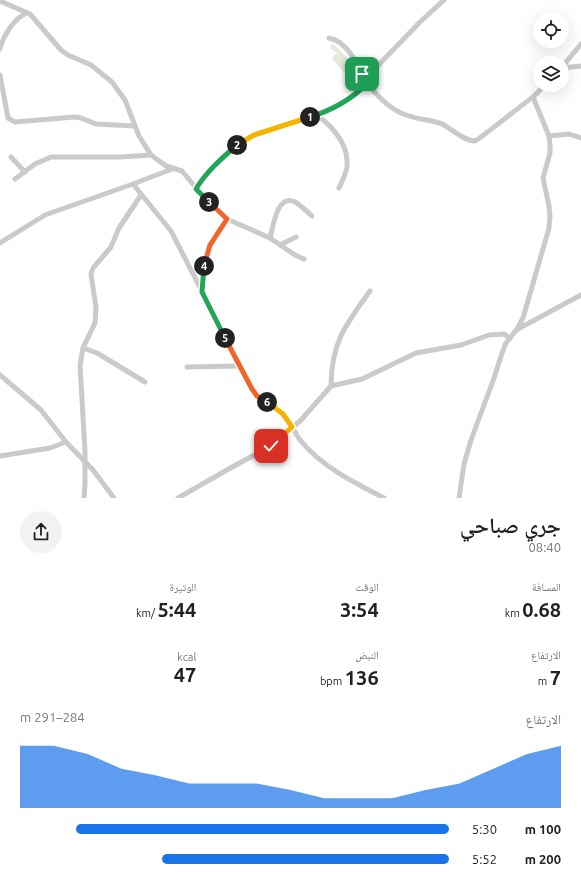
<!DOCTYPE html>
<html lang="ar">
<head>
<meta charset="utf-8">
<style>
	body { margin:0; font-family:Ubuntu,"Noto Naskh Arabic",sans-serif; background:#f2f2f2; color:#222; direction:rtl; height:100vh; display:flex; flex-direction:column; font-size:15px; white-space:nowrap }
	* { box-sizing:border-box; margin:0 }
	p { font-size:13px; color:#767676 }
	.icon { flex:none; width:22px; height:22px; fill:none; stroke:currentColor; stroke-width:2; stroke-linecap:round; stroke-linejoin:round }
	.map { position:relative; height:498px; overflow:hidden; direction:ltr }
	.panel { display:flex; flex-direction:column; background:#fff; flex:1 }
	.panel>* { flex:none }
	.buttons { position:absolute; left:533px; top:12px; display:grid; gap:8px }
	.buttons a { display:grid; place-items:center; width:36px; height:36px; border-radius:50%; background:#fff; box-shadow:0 4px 16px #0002; font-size:20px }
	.pin { position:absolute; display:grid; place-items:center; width:34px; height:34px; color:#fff; margin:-17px; border-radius:8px; box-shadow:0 2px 6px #0006 }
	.km { position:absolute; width:20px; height:20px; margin:-10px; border-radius:50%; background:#222; color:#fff; font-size:11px; line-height:20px; text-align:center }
	.round { display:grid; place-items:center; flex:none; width:42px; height:42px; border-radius:21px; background:#f2f2f2 }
	.headline { display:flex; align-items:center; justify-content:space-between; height:68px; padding:0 20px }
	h1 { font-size:22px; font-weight:600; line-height:30px }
	.figures { display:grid; grid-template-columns:repeat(3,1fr); gap:6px; height:68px; padding:4px 20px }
	.figures div { display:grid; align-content:center }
	.figures b { font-size:20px; font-weight:600 }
	.figures small { font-size:11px; font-weight:400 }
	.figures p { font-size:11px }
	.chart { height:112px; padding:8px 20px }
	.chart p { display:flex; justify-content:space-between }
	.chart svg { width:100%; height:72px; margin-top:4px; fill:#1a73e8; opacity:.7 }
	ul { padding:0 20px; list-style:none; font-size:13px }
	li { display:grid; grid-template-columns:64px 48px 1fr; align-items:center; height:30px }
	li i { height:10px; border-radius:5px; background:#1a73e8 }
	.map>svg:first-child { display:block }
	.green { fill:#e5ebd9 }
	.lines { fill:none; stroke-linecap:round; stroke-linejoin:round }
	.minor { stroke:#cacaca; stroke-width:5 }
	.split-1-casing { stroke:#fff; stroke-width:8 }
	.split-2-casing { stroke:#fff; stroke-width:8 }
	.split-3-casing { stroke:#fff; stroke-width:8 }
	.split-4-casing { stroke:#fff; stroke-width:8 }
	.split-5-casing { stroke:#fff; stroke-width:8 }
	.split-6-casing { stroke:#fff; stroke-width:8 }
	.split-7-casing { stroke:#fff; stroke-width:8 }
	.split-1 { stroke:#22a559; stroke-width:5 }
	.split-2 { stroke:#f5b400; stroke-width:5 }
	.split-3 { stroke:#22a559; stroke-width:5 }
	.split-4 { stroke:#f0652b; stroke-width:5 }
	.split-5 { stroke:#22a559; stroke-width:5 }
	.split-6 { stroke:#f0652b; stroke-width:5 }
	.split-7 { stroke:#f5b400; stroke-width:5 }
</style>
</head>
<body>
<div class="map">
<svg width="581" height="498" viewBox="0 0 581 498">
	<rect width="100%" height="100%" fill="#fff"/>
	<path class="green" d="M332,43C343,52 358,68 360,82C360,85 359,89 358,91L354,93L351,81L332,58L337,53L330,48Z"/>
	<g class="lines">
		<g class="minor">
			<polyline points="0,1 30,14 61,50 68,55 91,65 112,82 125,100 139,136 151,155 166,166 182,171 197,189 227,219 270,238 295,255 304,259"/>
			<path d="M329,38C347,41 358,65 366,80"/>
			<path d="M0,49C3,36 14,18 27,13"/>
			<polyline points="562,67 581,44"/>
			<polyline points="562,68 581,66"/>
			<polyline points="0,75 8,118 15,122 74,117 81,118 96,124 134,126"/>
			<polyline points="365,79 420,22 444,0"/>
			<path d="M317,115C333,127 349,145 347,167C346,174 342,181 339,188"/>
			<polyline points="549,136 569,134 581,138"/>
			<polyline points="11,157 25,172"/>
			<polyline points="15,179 35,164 51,157 121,157 151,155"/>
			<polyline points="133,184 172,169"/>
			<path d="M197,189C207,169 233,144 254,135C292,118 338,116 367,83C379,98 393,113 413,117C422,120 433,120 442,124C452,129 464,141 475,141C479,140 524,103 533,97"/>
			<path d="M270,238C273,227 277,193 295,202C301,205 307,212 312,216"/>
			<path d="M0,243L45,215L133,184L171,231L252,389C260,400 273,403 283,413C291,421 294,433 301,441C322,467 355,483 384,498"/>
			<polyline points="280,245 296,237"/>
			<polyline points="202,291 206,256 210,245 227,219"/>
			<polyline points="518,329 581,295"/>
			<polyline points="83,348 97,353 145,382"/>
			<polyline points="187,367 240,366"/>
			<polyline points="0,375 41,410 66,442 93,470 114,498"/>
			<path d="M331,386C331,343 346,324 370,291"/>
			<polyline points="0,456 50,448 66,442"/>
			<polyline points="84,498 85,484 85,452 80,365 83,348 95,323 96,308 91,274 93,268 111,247 119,228 141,195"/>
			<polyline points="178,498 234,466 271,446 301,420 331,386 362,379 416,353 461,345 489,335 504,334 510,338"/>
			<polyline points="459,498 464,464 471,440 493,381 502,353 506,343 517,329 523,318 549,228 550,216 549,206 543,178 550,153 550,145 549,136 533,97 545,85"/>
		</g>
	</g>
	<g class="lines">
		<g class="split-1-casing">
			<path id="split-1" d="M310,117C330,111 353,99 367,83L362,74"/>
		</g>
		<g class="split-2-casing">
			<polyline id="split-2" points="237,145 254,135 310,117"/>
		</g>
		<g class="split-3-casing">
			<path id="split-3" d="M209,202L196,189C206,172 222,158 237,145"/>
		</g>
		<g class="split-4-casing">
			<polyline id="split-4" points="204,266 210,245 227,219 209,202"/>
		</g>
		<g class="split-5-casing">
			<polyline id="split-5" points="204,266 202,292 225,338"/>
		</g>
		<g class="split-6-casing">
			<polyline id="split-6" points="225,338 252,389 257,396 267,402"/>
		</g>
		<g class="split-7-casing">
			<polyline id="split-7" points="267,402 283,414 292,427 271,446"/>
		</g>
		<use href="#split-1" class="split-1"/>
		<use href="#split-2" class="split-2"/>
		<use href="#split-3" class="split-3"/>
		<use href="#split-4" class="split-4"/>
		<use href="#split-5" class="split-5"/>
		<use href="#split-6" class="split-6"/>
		<use href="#split-7" class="split-7"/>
	</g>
</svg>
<div class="buttons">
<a><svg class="icon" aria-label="locate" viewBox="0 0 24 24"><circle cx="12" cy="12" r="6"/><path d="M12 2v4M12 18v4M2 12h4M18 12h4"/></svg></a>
<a><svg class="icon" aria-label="layers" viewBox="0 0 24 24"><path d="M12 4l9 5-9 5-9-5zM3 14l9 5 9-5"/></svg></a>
</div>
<div class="pin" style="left:362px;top:74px;background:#1e9e55"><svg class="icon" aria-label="arrive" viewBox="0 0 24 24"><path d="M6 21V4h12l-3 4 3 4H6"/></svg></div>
<div class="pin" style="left:271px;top:446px;background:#d93025"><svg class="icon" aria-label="check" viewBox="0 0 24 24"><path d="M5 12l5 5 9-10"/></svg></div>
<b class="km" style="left:310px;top:117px">1</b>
<b class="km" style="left:237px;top:145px">2</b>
<b class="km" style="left:209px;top:202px">3</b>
<b class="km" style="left:204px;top:266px">4</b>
<b class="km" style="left:225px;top:338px">5</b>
<b class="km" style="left:267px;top:402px">6</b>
</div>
<section class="panel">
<div class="headline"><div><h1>جري صباحي</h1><p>08:40</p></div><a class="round"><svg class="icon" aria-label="share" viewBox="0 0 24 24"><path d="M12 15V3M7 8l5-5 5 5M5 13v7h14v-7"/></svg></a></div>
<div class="figures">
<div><p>المسافة</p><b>0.68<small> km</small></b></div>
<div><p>الوقت</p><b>3:54</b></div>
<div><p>الوتيرة</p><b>5:44<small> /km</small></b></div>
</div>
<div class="figures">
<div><p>الارتفاع</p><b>7<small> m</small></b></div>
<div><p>النبض</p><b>136<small> bpm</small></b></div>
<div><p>kcal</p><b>47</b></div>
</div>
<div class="chart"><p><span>الارتفاع</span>284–291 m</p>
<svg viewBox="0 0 160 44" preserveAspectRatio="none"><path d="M0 44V6L10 6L20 11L30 20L40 24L50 29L60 29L70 29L80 33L90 38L100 38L110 38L120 33L130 29L140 20L150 11L160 6V44z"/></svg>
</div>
<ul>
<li><b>100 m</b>5:30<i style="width:87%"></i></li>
<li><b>200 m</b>5:52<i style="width:67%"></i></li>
</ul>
</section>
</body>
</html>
